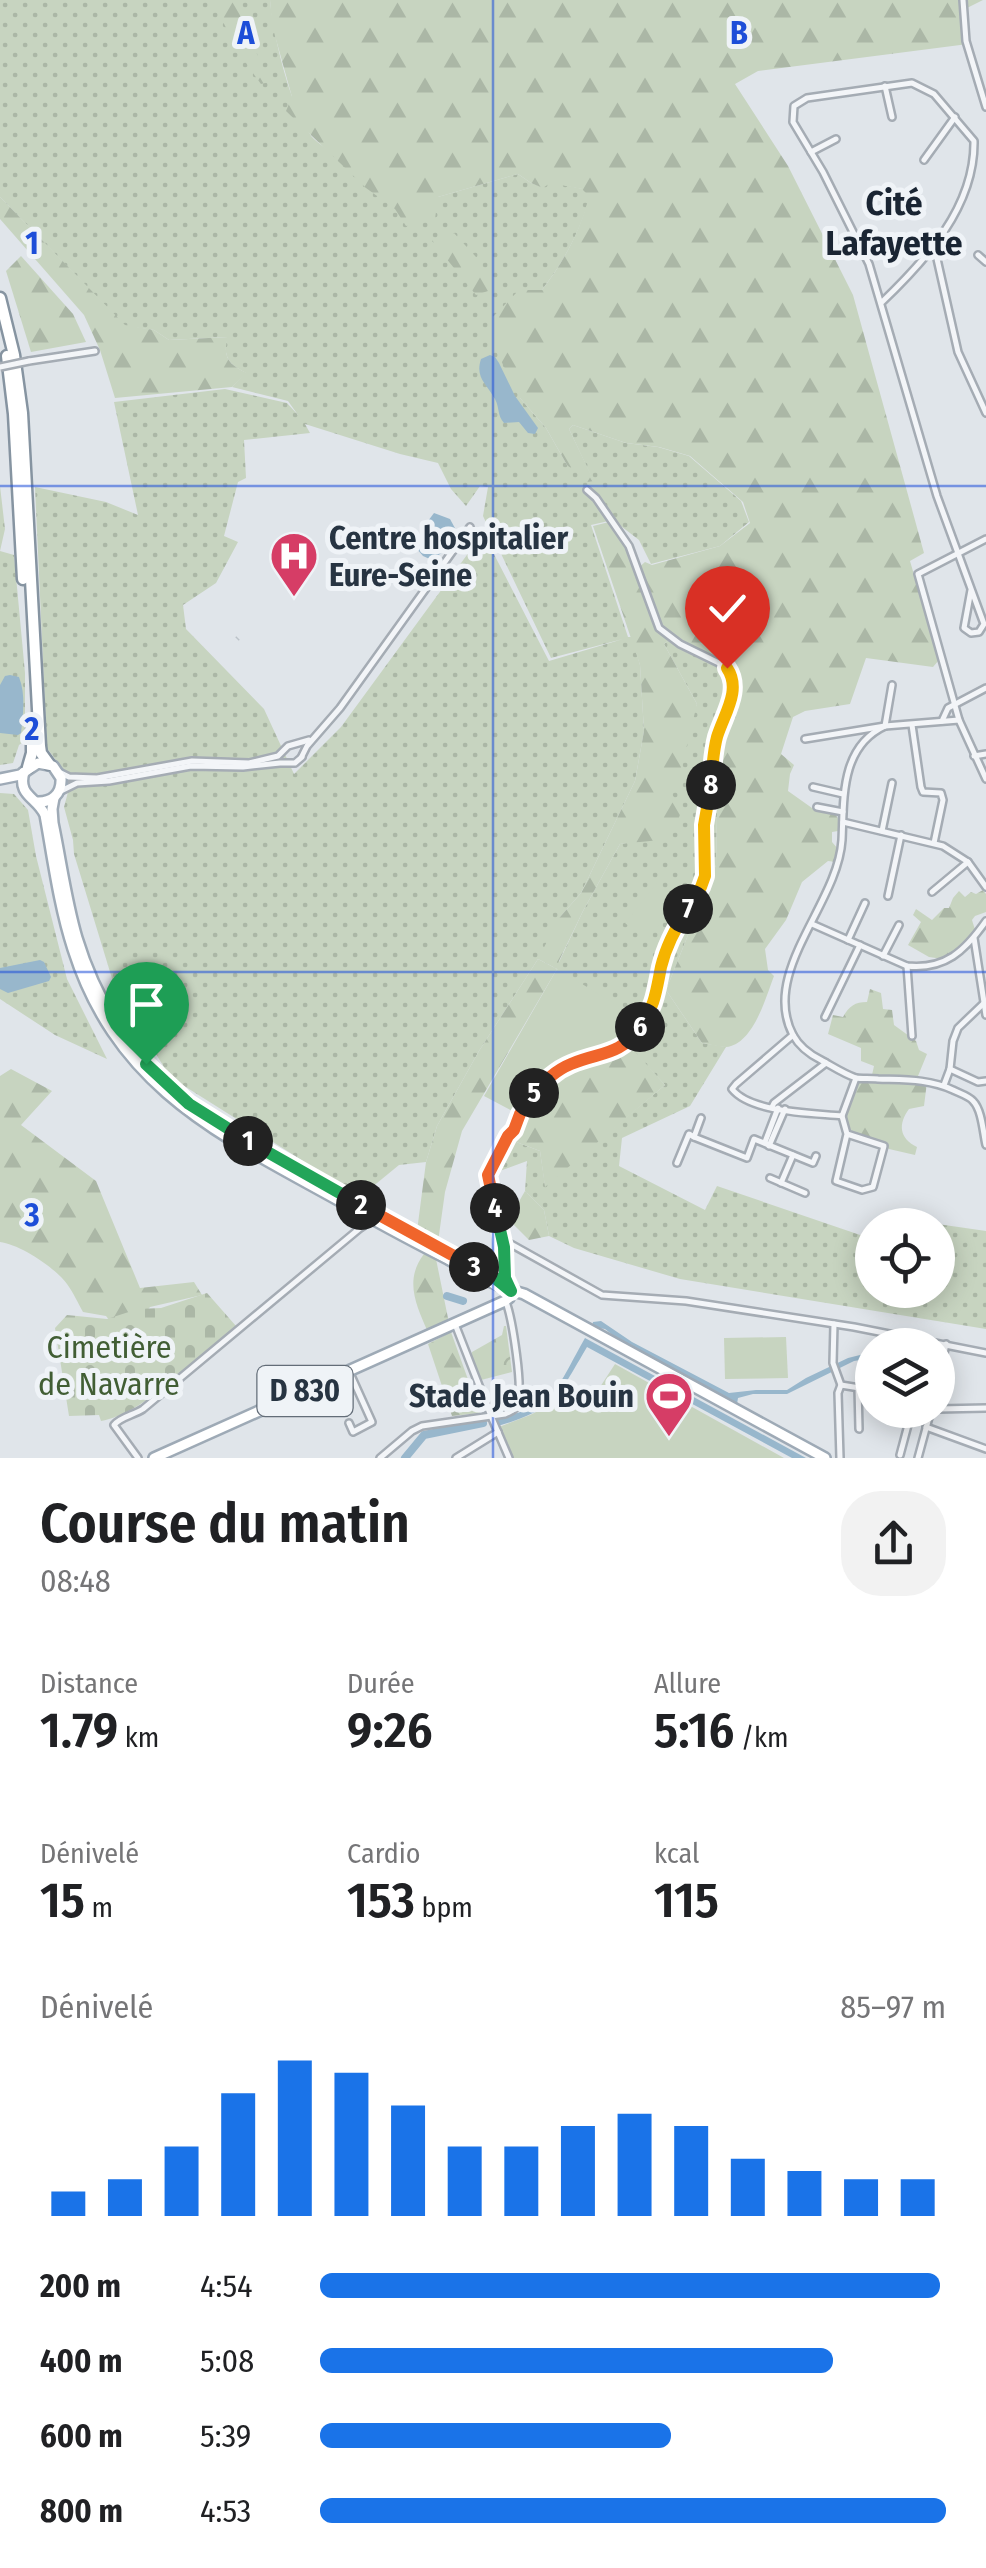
<!DOCTYPE html>
<html lang="fr">
<head>
<meta charset="utf-8">
<style>
	body { margin:0; font-family:"Fira Sans Condensed",sans-serif; background:#f2f2f2; color:#202124; height:100vh; display:flex; flex-direction:column; font-size:38px; white-space:nowrap }
	* { box-sizing:border-box; margin:0 }
	p { font-size:32px; color:#757577 }
	.icon { flex:none; width:55px; height:55px; fill:none; stroke:currentColor; stroke-width:2; stroke-linecap:round; stroke-linejoin:round }
	.map { position:relative; height:1458px; overflow:hidden }
	.drawer { display:flex; flex-direction:column; background:#fff; flex:1 }
	.drawer>* { flex:none }
	.buttons { position:absolute; left:855px; top:1208px; display:grid; gap:20px }
	.buttons a { display:grid; place-items:center; width:100px; height:100px; border-radius:50%; background:#fff; box-shadow:0 5px 25px #0003; font-size:50px }
	.pin { position:absolute; display:grid; place-items:center; width:85px; height:85px; color:#fff; margin:-102px -42px; border-radius:50% 50% 50% 0; rotate:-45deg; box-shadow:0 0 10px #0007 }
	.pin .icon { rotate:45deg }
	.km { position:absolute; width:50px; height:50px; margin:-25px; border-radius:50%; background:#222; color:#fff; font-size:28px; line-height:50px; text-align:center }
	.round { display:grid; place-items:center; flex:none; width:105px; height:105px; border-radius:40px; background:#f2f2f2 }
	.overview { display:flex; align-items:center; justify-content:space-between; height:170px; padding:0 40px }
	h1 { font-size:55px; font-weight:600; line-height:75px }
	.metrics { display:grid; grid-template-columns:repeat(3,1fr); gap:15px; height:170px; padding:10px 40px }
	.metrics div { display:grid; align-content:center }
	.metrics b { font-size:50px; font-weight:600 }
	.metrics small { font-size:28px; font-weight:400 }
	.metrics p { font-size:28px }
	.chart { height:280px; padding:20px 40px }
	.chart p { display:flex; justify-content:space-between }
	.chart svg { width:100%; height:180px; margin-top:10px; stroke:#1a73e8; stroke-width:6 }
	ul { padding:0 40px; list-style:none; font-size:32px }
	li { display:grid; grid-template-columns:160px 120px 1fr; align-items:center; height:75px }
	li i { height:25px; border-radius:12px; background:#1a73e8 }
	.map>svg:first-child { display:block }
	.grass { fill:url(#grass-dots); fill-rule:evenodd }
	.forest { fill:url(#forest-firs) }
	.cemetery { fill:url(#cemetery-stones) }
	.park { fill:url(#park-crowns) }
	.garden { fill:#c7d4c0 }
	.water { fill:#98b7cc }
	.lines { fill:none; stroke-linecap:round; stroke-linejoin:round }
	.river { stroke:#98b7cc; stroke-width:8 }
	.minor-tunnel { stroke:#bbc2c8; stroke-width:5; stroke-dasharray:5 2.5; stroke-linecap:butt }
	.minor-casing { stroke:#a5acb4; stroke-width:10 }
	.major-casing { stroke:#9eaab6; stroke-width:14 }
	.highway-casing { stroke:#8694a1; stroke-width:15 }
	.minor { stroke:#f3f5f8; stroke-width:5 }
	.major { stroke:#fff; stroke-width:9 }
	.highway { stroke:#fff; stroke-width:10 }
	.minor-bridge-casing { stroke:#a5acb4; stroke-width:10; stroke-linecap:butt }
	.minor-bridge { stroke:#f3f5f8; stroke-width:5 }
	.split-1-casing { stroke:#fff; stroke-width:20 }
	.split-2-casing { stroke:#fff; stroke-width:20 }
	.split-3-casing { stroke:#fff; stroke-width:20 }
	.split-4-casing { stroke:#fff; stroke-width:20 }
	.split-5-casing { stroke:#fff; stroke-width:20 }
	.split-6-casing { stroke:#fff; stroke-width:20 }
	.split-7-casing { stroke:#fff; stroke-width:20 }
	.split-8-casing { stroke:#fff; stroke-width:20 }
	.split-9-casing { stroke:#fff; stroke-width:20 }
	.split-1 { stroke:#22a559; stroke-width:12 }
	.split-2 { stroke:#22a559; stroke-width:12 }
	.split-3 { stroke:#f0652b; stroke-width:12 }
	.split-4 { stroke:#22a559; stroke-width:12 }
	.split-5 { stroke:#f0652b; stroke-width:12 }
	.split-6 { stroke:#f0652b; stroke-width:12 }
	.split-7 { stroke:#f5b400; stroke-width:12 }
	.split-8 { stroke:#f5b400; stroke-width:12 }
	.split-9 { stroke:#f5b400; stroke-width:12 }
	.grid { fill:none; stroke:#1d4ed8; stroke-width:2.5; stroke-opacity:0.55 }
	.labels { text-anchor:middle; dominant-baseline:central; stroke-width:10; stroke-linejoin:round; paint-order:stroke }
	.shield { fill:#eff3f7; stroke:#636d78; stroke-width:2.5 }
	.shield-label { font-size:30px; font-weight:bold; fill:#273442 }
	.poi-label { font-size:32px; font-weight:bold; fill:#273442; stroke:#eff3f7; text-anchor:start }
	.park-label { font-size:32px; fill:#415e34; stroke:#eff3f7 }
	.neighbourhood-label { font-size:35px; font-weight:bold; fill:#1a2533; stroke:#eff3f7 }
	.grid-label { font-size:32px; text-anchor:middle; font-weight:bold; fill:#1d4ed8; stroke:#eff3f7; stroke-width:10; stroke-linejoin:round; paint-order:stroke }
</style>
</head>
<body>
<div class="map">
<svg width="986" height="1458" viewBox="0 0 986 1458">
	<defs>
		<pattern id="grass-dots" width="8" height="8" patternUnits="userSpaceOnUse" patternTransform="scale(2.5)"><rect width="8" height="8" fill="#c7d4c0"/><path d="M2 2h.1M6 6h.1" fill="none" stroke="#abb7a6" stroke-width="1.8" stroke-linecap="round"/></pattern>
		<pattern id="forest-firs" width="22" height="20" patternUnits="userSpaceOnUse" patternTransform="scale(2.5)"><rect width="22" height="20" fill="#c7d4c0"/><path d="M5 1l3.5 6h-7zM16 11l3.5 6h-7z" fill="#abb7a6"/></pattern>
		<pattern id="cemetery-stones" width="16" height="16" patternUnits="userSpaceOnUse" patternTransform="scale(2.5)"><rect width="16" height="16" fill="#c7d4c0"/><path d="M2 7V4a2 2 0 0 1 4 0v3zM10 15v-3a2 2 0 0 1 4 0v3z" fill="#abb7a6"/></pattern>
		<pattern id="park-crowns" width="20" height="18" patternUnits="userSpaceOnUse" patternTransform="scale(2.5)"><rect width="20" height="18" fill="#c7d4c0"/><path d="M2 6a3 3 0 1 1 6 0M12 15a3 3 0 1 1 6 0" fill="none" stroke="#abb7a6"/></pattern>
	</defs>
	<rect width="100%" height="100%" fill="#e0e5ea"/>
	<g class="grass">
		<path d="M0,0H270C273,34 291,113 314,139C319,144 326,148 332,153C354,174 371,191 396,209L518,174L531,183L542,187L550,182L583,189L590,196C580,232 564,261 542,290H519L520,398L546,428L567,465L593,480L569,429L573,425L626,443L658,447L689,456L741,501L749,522L720,546L651,564L639,540L613,520L591,525L628,637H632L640,665L644,731L635,781L581,893L560,917L559,962L583,911L620,844L638,841L668,788V780L697,704L664,644L672,637L732,667L737,681L734,710L718,762L716,865L666,990L702,1043L726,1047L690,1106L622,1138L619,1166L705,1210L717,1186L866,1237L872,1234V1290H938V1225H891L903,1219L986,1231V1329L680,1279L574,1248L549,1236L544,1210L525,1191L527,1161L497,1172L511,1140L540,1151L545,1185L665,1085L557,969L538,959L479,1051L437,1126L426,1162L399,1165L360,1197L170,1077L114,985L74,854L73,840L64,807L71,781L47,748L35,487L106,502L138,515L114,402L225,389L287,403L298,415L288,401L232,387L246,373C228,364 223,357 227,337L169,340L154,330L125,326L0,197ZM305,424L400,454L438,463L451,489L466,506L480,486L488,487L483,516L551,658L623,639L549,661L483,533L341,727L294,774L264,709L186,629L183,605L216,583L238,542L224,536L238,482L246,478L244,440L310,433Z"/>
		<polygon points="0,486 5,529 0,551 14,555 25,673 25,741 19,745 13,763 0,765"/>
		<polygon points="0,793 14,794 28,810 36,856 67,979 107,1059 55,1035 0,999"/>
	</g>
	<g class="forest">
		<path d="M213,0H234L269,82L261,84C241,58 226,30 213,0Z"/>
		<path d="M270,0H983L967,8L968,44L758,71L735,84L788,166L853,295L924,553L910,561L939,660L933,667L866,658L850,704L805,711L793,717L781,754L794,765L790,774L788,791L812,808L834,812L839,820L838,831L832,832V842L838,849L836,862L828,861L802,882L786,920L765,949L768,970L774,976C766,997 753,1045 726,1047C719,1047 709,1044 702,1043L666,990L716,865L718,762L734,710L737,681L732,667L672,637L664,644L697,704L679,778L668,781V788L682,810L670,839L620,844L583,911L558,963L541,953L560,917L581,893L635,781L644,731L640,665L593,526L609,522L627,546L637,569L645,562L652,565L720,546L750,523L743,502L690,456L659,447L626,443L573,425L569,429L594,481L587,482L567,465L546,428L520,398L493,345L489,321L519,290H542C564,261 580,232 589,196L582,189L550,183L543,188L531,183L518,174L438,197L435,219L406,226L395,209L366,188L286,111L292,97L272,25Z"/>
		<path d="M0,197L125,325L154,330L169,340L228,337C222,357 229,365 247,373L232,387L115,398L100,350L84,315L0,219Z"/>
		<polygon points="443,232 448,237 454,233 476,257 492,283 488,291 476,295 432,241"/>
		<polygon points="21,256 73,314 86,342 31,352 6,271"/>
		<polygon points="983,890 986,894 986,912 975,916 972,920 976,933 943,959 929,957 908,945 921,922 913,915 916,909 932,920 944,908 949,908 953,898 959,891 965,897 971,892 976,894"/>
		<polygon points="538,959 557,969 462,1131 445,1192 438,1242 417,1231 426,1162 437,1126 479,1051"/>
		<path d="M870,989L881,993L883,1009L892,1010L894,1025L916,1041L919,1050L927,1054L918,1076L872,1075L874,1066L861,1061V1048L828,1034L833,1015L843,1017C849,1006 855,1002 867,1002Z"/>
		<polygon points="630,1046 665,1085 545,1187 540,1151 511,1140 532,1100 561,1072 575,1065 611,1057"/>
		<path d="M11,1069L52,1091L21,1125L96,1181L140,1288L194,1282L202,1295L150,1307L140,1319L128,1344L106,1316L83,1312C78,1303 73,1292 67,1284C56,1268 19,1244 0,1242V1076Z"/>
		<path d="M863,1080L927,1082L924,1106L909,1109C898,1124 899,1138 917,1147L915,1155L889,1149L878,1140L852,1133L844,1117L855,1084Z"/>
		<polygon points="525,1191 544,1210 549,1236 529,1240 514,1225 513,1212"/>
		<path d="M424,1254L436,1259L449,1323L428,1332C416,1305 404,1280 424,1254Z"/>
		<polygon points="451,1332 480,1413 452,1416 428,1344"/>
	</g>
	<path class="cemetery" d="M207,1293L236,1326C202,1354 144,1414 101,1421L99,1415L69,1416L55,1328L67,1315L107,1319L138,1309L161,1308Z"/>
	<polygon class="park" points="504,1326 506,1326 512,1372 481,1380 471,1356 472,1352 502,1335"/>
	<g class="garden">
		<polygon points="657,883 678,901 646,941 625,923"/>
		<polygon points="557,969 642,1020 626,1041 610,1050 562,1065 542,1081 518,1114 484,1096"/>
		<polygon points="786,1337 788,1378 725,1379 724,1338"/>
		<polygon points="615,1364 784,1458 513,1458 499,1427 530,1415 558,1401 587,1407"/>
	</g>
	<g class="water">
		<path d="M490,355L495,357L499,363L515,396L538,428L535,434L528,433L519,422L504,423C497,415 500,409 495,399C486,383 475,378 481,359Z"/>
		<polygon points="434,513 450,519 456,530 440,554 432,560 423,556 417,549 425,525"/>
		<path d="M10,675L19,677C26,695 23,715 21,733L18,735L0,733V685L5,676Z"/>
		<polygon points="40,960 44,962 51,977 49,981 8,993 0,989 0,968"/>
		<polygon points="601,1321 632,1342 729,1393 756,1390 787,1390 806,1378 848,1358 872,1352 872,1358 854,1361 787,1394 753,1394 738,1398 737,1404 624,1344 605,1329 592,1327 593,1322"/>
		<path d="M585,1338L806,1458H792L587,1347C558,1396 556,1409 498,1426L497,1418C557,1406 557,1387 585,1338Z"/>
	</g>
	<g class="lines">
		<g class="river">
			<polyline points="447,1296 463,1301"/>
			<polyline points="405,1458 424,1435 483,1423"/>
		</g>
		<polyline class="minor-tunnel" points="237,639 238,638"/>
		<g class="minor-casing">
			<g id="minor">
				<polyline points="963,0 966,41 986,107"/>
				<polyline points="885,86 892,117"/>
				<polyline points="811,152 836,139"/>
				<polyline points="924,160 955,117"/>
				<polyline points="935,250 958,352 986,413"/>
				<polyline points="978,255 986,262"/>
				<path d="M881,303C925,261 975,207 974,141L934,94L912,83L807,98L794,106L793,122L823,172L869,264L937,496L984,624L979,632L971,633L964,628L971,590"/>
				<polyline points="29,361 95,351"/>
				<polyline points="986,539 918,574 959,720 986,779"/>
				<polyline points="942,721 948,708 986,688"/>
				<polyline points="912,725 921,787 923,792 941,793 943,800 934,843"/>
				<path d="M885,726C840,747 844,799 842,840C838,904 760,972 793,1035C799,1046 811,1055 821,1060C832,1066 844,1074 856,1078C862,1079 871,1078 878,1079C905,1080 929,1079 953,1090C959,1093 969,1096 973,1101C982,1110 983,1132 986,1145"/>
				<polyline points="885,726 892,685"/>
				<polyline points="805,739 885,726 959,720"/>
				<polyline points="302,756 307,746 340,708 470,527"/>
				<polyline points="974,756 986,754"/>
				<polyline points="59,772 69,777 97,778 192,761 249,763 278,756 288,746 309,740"/>
				<polyline points="813,787 843,794"/>
				<polyline points="61,791 77,783 109,781 191,766 243,767 280,763 295,763 302,757"/>
				<polyline points="817,807 843,812"/>
				<polyline points="843,822 943,846 968,862 986,887"/>
				<polyline points="882,831 892,783"/>
				<polyline points="932,892 968,862"/>
				<polyline points="888,896 901,835"/>
				<path d="M812,924L907,966C945,970 965,951 986,921"/>
				<polyline points="974,938 986,1015"/>
				<polyline points="848,940 865,903"/>
				<polyline points="883,956 899,925"/>
				<polyline points="907,966 912,1036"/>
				<polyline points="825,1017 860,945"/>
				<path d="M793,1035L736,1084L732,1089C751,1113 813,1113 842,1116L856,1078"/>
				<polyline points="950,1069 978,1082 986,1081"/>
				<polyline points="944,1085 950,1069 953,1041 958,1028 983,1004"/>
				<polyline points="772,1107 774,1103 826,1063"/>
				<polyline points="842,1116 847,1134 836,1181 862,1190 873,1187 884,1146 847,1134"/>
				<polyline points="701,1118 694,1137 747,1158 754,1139 813,1163 816,1156"/>
				<polyline points="765,1142 778,1108"/>
				<polyline points="769,1146 785,1109"/>
				<polyline points="677,1163 689,1134 694,1137"/>
				<polyline points="770,1178 805,1193"/>
				<polyline points="781,1183 793,1155"/>
				<polyline points="503,1243 509,1243 602,1295 686,1301 854,1327 986,1353"/>
				<polyline points="509,1288 505,1278 504,1247 488,1175 526,1103 544,1081 566,1066 610,1053 625,1045 644,1021 654,1003 661,968 671,937 699,892 705,876 704,825 710,803 715,748 733,693 731,674 725,666 680,644 659,628 629,546 596,498 587,490"/>
				<polyline points="455,1324 491,1416 509,1458"/>
				<polyline points="834,1324 833,1363 841,1385 872,1390"/>
				<polyline points="349,1371 372,1422 353,1432 349,1423"/>
				<polyline points="938,1381 946,1344"/>
				<polyline points="858,1387 859,1429"/>
				<polyline points="938,1409 986,1408"/>
				<polyline points="926,1427 986,1449"/>
				<polyline points="900,1455 912,1410"/>
				<path d="M138,1458L114,1425C120,1417 134,1415 143,1409L359,1229L372,1220"/>
				<path d="M380,1458L412,1431L422,1426L505,1414C511,1411 514,1411 517,1405C524,1390 512,1318 506,1302"/>
				<polyline points="456,1458 498,1432"/>
				<polyline points="840,1458 838,1393 841,1385"/>
				<polyline points="918,1458 931,1410"/>
			</g>
		</g>
		<g class="major-casing">
			<g id="major">
				<path d="M24,772C17,796 37,797 45,815C53,859 59,906 73,949C119,1093 226,1137 347,1205C381,1224 414,1242 448,1259C472,1272 496,1287 524,1294L825,1458"/>
				<path d="M0,779L20,775L38,763L53,766L61,778C62,794 52,803 36,802"/>
				<path d="M54,798L52,809L53,823C61,861 66,901 77,938C100,1014 147,1079 214,1122L454,1256"/>
				<polyline points="154,1458 505,1301 509,1298 511,1291"/>
			</g>
		</g>
		<g class="highway-casing">
			<g id="highway">
				<polyline points="0,298 14,355 22,413 40,746 41,753 49,764"/>
				<polyline points="7,356 14,414 23,579"/>
				<polyline points="28,767 32,753 32,730"/>
			</g>
		</g>
		<use href="#minor" class="minor"/>
		<use href="#major" class="major"/>
		<use href="#highway" class="highway"/>
		<g class="minor-bridge-casing">
			<polyline id="minor-bridge" points="0,367 29,361"/>
		</g>
		<use href="#minor-bridge" class="minor-bridge"/>
	</g>
	<g class="lines">
		<g class="split-1-casing">
			<polyline id="split-1" points="146,1064 189,1104 248,1141"/>
		</g>
		<g class="split-2-casing">
			<polyline id="split-2" points="248,1141 361,1205"/>
		</g>
		<g class="split-3-casing">
			<polyline id="split-3" points="361,1205 474,1267"/>
		</g>
		<g class="split-4-casing">
			<polyline id="split-4" points="474,1267 495,1278 511,1291 505,1278 504,1247 495,1208"/>
		</g>
		<g class="split-5-casing">
			<polyline id="split-5" points="495,1208 488,1175 508,1136 514,1130 520,1114 534,1093"/>
		</g>
		<g class="split-6-casing">
			<path id="split-6" d="M534,1093C545,1081 556,1070 571,1064C602,1051 619,1057 640,1027"/>
		</g>
		<g class="split-7-casing">
			<path id="split-7" d="M640,1027C655,1006 656,992 661,967C666,946 676,927 688,909"/>
		</g>
		<g class="split-8-casing">
			<polyline id="split-8" points="688,909 701,887 705,876 704,825 711,785"/>
		</g>
		<g class="split-9-casing">
			<path id="split-9" d="M711,785C712,769 713,752 717,737C724,714 742,690 727,668"/>
		</g>
		<use href="#split-1" class="split-1"/>
		<use href="#split-2" class="split-2"/>
		<use href="#split-3" class="split-3"/>
		<use href="#split-4" class="split-4"/>
		<use href="#split-5" class="split-5"/>
		<use href="#split-6" class="split-6"/>
		<use href="#split-7" class="split-7"/>
		<use href="#split-8" class="split-8"/>
		<use href="#split-9" class="split-9"/>
	</g>
	<path class="grid" d="M493,0V1458M0,486H986M0,972H986"/>
	<defs>
		<g id="hospital-pin" transform="scale(2.5)"><path d="M0 17L-7.5 6A9.5 9.5 0 1 1 7.5 6Z" fill="#d63d66" stroke="#eff3f7"/><path d="M-5-5h3v3.5h4V-5h3V5h-3V1.5h-4V5h-3Z" fill="#fff"/></g>
		<g id="stadium-pin" transform="scale(2.5)"><path d="M0 17L-7.5 6A9.5 9.5 0 1 1 7.5 6Z" fill="#d63d66" stroke="#eff3f7"/><path d="M0-5a6.5 5 0 1 0 0 10a6.5 5 0 1 0 0-10ZM-3.5-1.8h7v3.6h-7Z" fill="#fff"/></g>
	</defs>
	<g fill-rule="evenodd">
		<use href="#hospital-pin" x="294" y="556"/>
		<use href="#stadium-pin" x="669" y="1396"/>
	</g>
	<g class="labels">
		<rect class="shield" x="257.5" y="1366" width="95" height="50" rx="8"/>
		<g class="shield-label">
			<text x="305" y="1391">D 830</text>
		</g>
		<g class="poi-label">
			<text x="329" y="538">Centre hospitalier<tspan x="329" dy="37">Eure-Seine</tspan></text>
			<text x="634" y="1396" text-anchor="end">Stade Jean Bouin</text>
		</g>
		<g class="park-label">
			<text x="109" y="1347">Cimetière<tspan x="109" dy="37">de Navarre</tspan></text>
		</g>
		<g class="neighbourhood-label">
			<text x="894" y="203">Cité<tspan x="894" dy="40">Lafayette</tspan></text>
		</g>
	</g>
	<g class="grid-label">
		<text x="246" y="44">A</text>
		<text x="739" y="44">B</text>
		<text x="32" y="254">1</text>
		<text x="32" y="740">2</text>
		<text x="32" y="1226">3</text>
	</g>
</svg>
<div class="buttons">
<a><svg class="icon" aria-label="locate" viewBox="0 0 24 24"><circle cx="12" cy="12" r="6"/><path d="M12 2v4M12 18v4M2 12h4M18 12h4"/></svg></a>
<a><svg class="icon" aria-label="layers" viewBox="0 0 24 24"><path d="M12 4l9 5-9 5-9-5zM3 14l9 5 9-5"/></svg></a>
</div>
<div class="pin" style="left:146px;top:1064px;background:#1e9e55"><svg class="icon" aria-label="arrive" viewBox="0 0 24 24"><path d="M6 21V4h12l-3 4 3 4H6"/></svg></div>
<div class="pin" style="left:727px;top:668px;background:#d93025"><svg class="icon" aria-label="check" viewBox="0 0 24 24"><path d="M5 12l5 5 9-10"/></svg></div>
<b class="km" style="left:248px;top:1141px">1</b>
<b class="km" style="left:361px;top:1205px">2</b>
<b class="km" style="left:474px;top:1267px">3</b>
<b class="km" style="left:495px;top:1208px">4</b>
<b class="km" style="left:534px;top:1093px">5</b>
<b class="km" style="left:640px;top:1027px">6</b>
<b class="km" style="left:688px;top:909px">7</b>
<b class="km" style="left:711px;top:785px">8</b>
</div>
<section class="drawer">
<div class="overview"><div><h1>Course du matin</h1><p>08:48</p></div><a class="round"><svg class="icon" aria-label="share" viewBox="0 0 24 24"><path d="M12 15V3M7 8l5-5 5 5M5 13v7h14v-7"/></svg></a></div>
<div class="metrics">
<div><p>Distance</p><b>1.79<small> km</small></b></div>
<div><p>Durée</p><b>9:26</b></div>
<div><p>Allure</p><b>5:16<small> /km</small></b></div>
</div>
<div class="metrics">
<div><p>Dénivelé</p><b>15<small> m</small></b></div>
<div><p>Cardio</p><b>153<small> bpm</small></b></div>
<div><p>kcal</p><b>115</b></div>
</div>
<div class="chart"><p><span>Dénivelé</span>85–97 m</p>
<svg viewBox="0 0 160 44" preserveAspectRatio="none"><path d="M5 44V38M15 44V35M25 44V27M35 44V14M45 44V6M55 44V9M65 44V17M75 44V27M85 44V27M95 44V22M105 44V19M115 44V22M125 44V30M135 44V33M145 44V35M155 44V35"/></svg>
</div>
<ul>
<li><b>200 m</b>4:54<i style="width:99%"></i></li>
<li><b>400 m</b>5:08<i style="width:82%"></i></li>
<li><b>600 m</b>5:39<i style="width:56%"></i></li>
<li><b>800 m</b>4:53<i style="width:100%"></i></li>
</ul>
</section>
</body>
</html>
